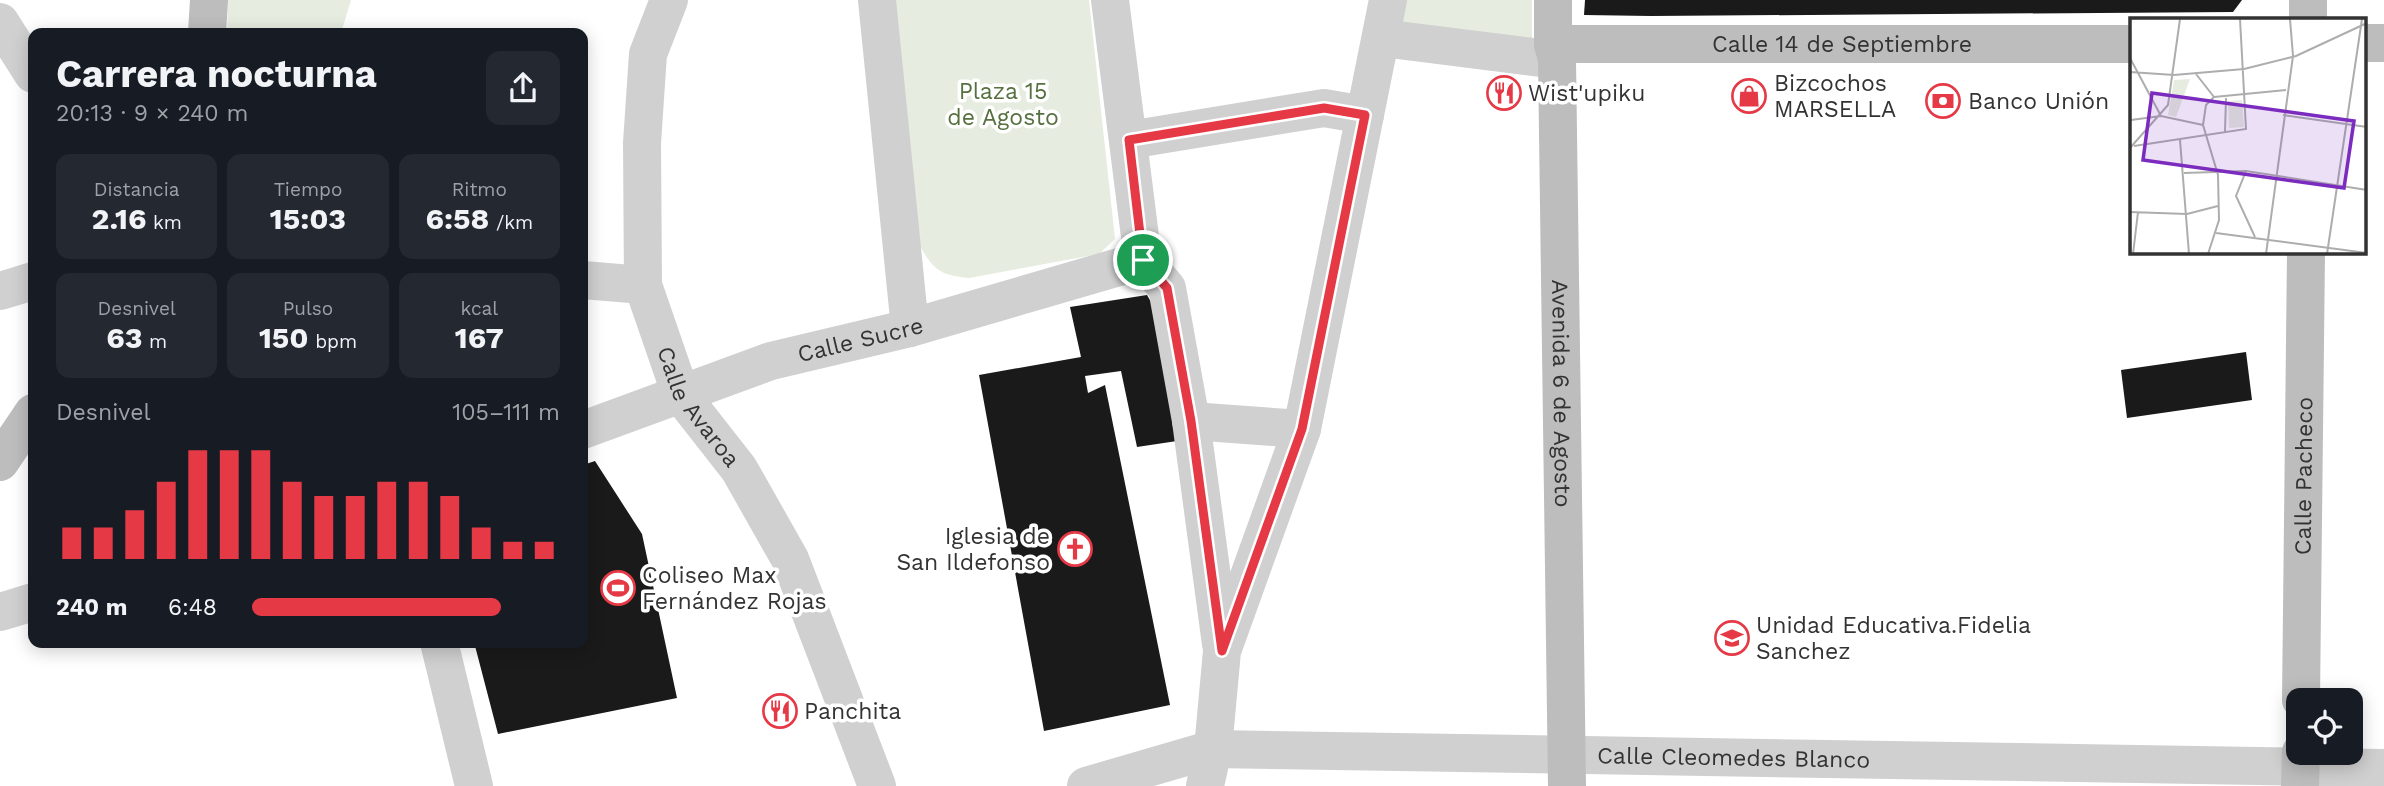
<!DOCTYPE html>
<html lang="es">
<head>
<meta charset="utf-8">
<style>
	body { margin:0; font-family:"Work Sans",sans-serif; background:#242831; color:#f1f3f6; height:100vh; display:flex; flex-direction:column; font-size:26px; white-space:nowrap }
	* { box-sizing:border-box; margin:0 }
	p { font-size:23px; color:#9ea1a6 }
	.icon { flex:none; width:38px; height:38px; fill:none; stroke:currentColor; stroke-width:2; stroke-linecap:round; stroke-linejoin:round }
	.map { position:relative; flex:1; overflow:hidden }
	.panel { position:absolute; left:28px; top:28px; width:560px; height:620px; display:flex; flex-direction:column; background:#171b24; border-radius:14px; box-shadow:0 4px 18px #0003 }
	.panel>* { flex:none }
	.buttons { position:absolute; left:2286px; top:688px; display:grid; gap:14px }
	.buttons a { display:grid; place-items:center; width:77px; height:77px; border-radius:14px; background:#171b24; box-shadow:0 4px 18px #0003; font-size:35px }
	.pin { position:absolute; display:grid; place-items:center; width:60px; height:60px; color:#fff; margin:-30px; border:4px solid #fff; border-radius:50%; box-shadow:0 2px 7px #0007 }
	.round { display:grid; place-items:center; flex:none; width:74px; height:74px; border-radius:14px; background:#242831 }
	.overview { display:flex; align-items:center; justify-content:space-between; height:119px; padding:0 28px }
	h1 { font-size:38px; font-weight:700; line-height:52px }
	.figures { display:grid; grid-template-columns:repeat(3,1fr); gap:10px; height:119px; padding:7px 28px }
	.figures div { display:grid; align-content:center; border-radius:14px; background:#242831; text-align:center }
	.figures b { font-size:30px; font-weight:700 }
	.figures small { font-size:19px; font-weight:400 }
	.figures p { font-size:19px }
	.chart { height:196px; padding:14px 28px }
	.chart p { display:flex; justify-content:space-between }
	.chart svg { width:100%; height:126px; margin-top:7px; stroke:#e63946; stroke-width:6 }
	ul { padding:0 28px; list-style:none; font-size:23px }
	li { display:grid; grid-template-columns:112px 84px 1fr; align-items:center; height:52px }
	li i { height:18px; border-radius:9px; background:#e63946 }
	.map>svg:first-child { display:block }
	.green { fill:#e6ecdf }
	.building { fill:#1a1a1a }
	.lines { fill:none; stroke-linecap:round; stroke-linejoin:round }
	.street { stroke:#d0d0d0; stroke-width:38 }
	.secondary { stroke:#bdbdbd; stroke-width:38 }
	.route-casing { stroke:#fff; stroke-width:14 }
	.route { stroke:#e63946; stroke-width:9 }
	.labels { text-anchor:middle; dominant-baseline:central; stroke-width:7; stroke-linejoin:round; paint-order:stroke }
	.street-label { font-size:23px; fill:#333; stroke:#fff }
	.poi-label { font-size:23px; fill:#333; stroke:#fff; text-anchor:start }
	.park-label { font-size:23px; fill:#56703f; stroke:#fff }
	.inset-road { fill:none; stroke:#adadad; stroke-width:2 }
	.view { fill:#7b2cbf; fill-opacity:0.15; stroke:#7b2cbf; stroke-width:3.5 }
	.inset-edge { fill:none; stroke:#333; stroke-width:3.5 }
</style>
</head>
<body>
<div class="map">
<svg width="2384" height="786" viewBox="0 0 2384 786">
	<rect width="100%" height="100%" fill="#fff"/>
	<g class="green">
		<polygon points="228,0 351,0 341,33 227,33"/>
		<path d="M891,0H1089L1115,239L1099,254L969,278C941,275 934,271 920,246Z"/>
		<polygon points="1400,0 1532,0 1532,50 1394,33"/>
	</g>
	<g class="building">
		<polygon points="1585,0 2242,0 2233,12 1651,16 1584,15"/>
		<polygon points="1147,295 1161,319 1177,441 1137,447 1121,371 1085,376 1088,393 1105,385 1170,705 1044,731 979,375 1081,357 1070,307"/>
		<polygon points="2246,352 2252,400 2127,418 2121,370"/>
		<polygon points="595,461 642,534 677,698 498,734 474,642 583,642 583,465"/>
	</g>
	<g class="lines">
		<g class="street">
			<path id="s1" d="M669,0L648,54L642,143L643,285L681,395L739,469L790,559L877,786"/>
			<polyline points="877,0 910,328"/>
			<polyline points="1110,0 1143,260"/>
			<polyline points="0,22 33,74"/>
			<polyline points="1382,38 1557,60"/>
			<polyline points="1129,140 1324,108 1365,115"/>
			<polyline points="1143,260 1167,288 1191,421 1221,644"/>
			<polyline points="583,280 643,285"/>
			<polyline points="0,291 33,281"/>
			<polyline points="1191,421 1302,429"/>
			<path id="s2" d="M583,430L771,361L910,328L1143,260"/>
			<polyline points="0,612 33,602"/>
			<polyline points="439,642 474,786"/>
			<path id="s3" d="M1086,786L1213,749L2384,768"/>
			<polyline points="1205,786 1213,749 1222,651 1302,429 1388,0"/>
		</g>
		<g class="secondary">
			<path id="s4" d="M1553,0V44L1557,60L1567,786"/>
			<polyline points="2308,19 2308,0"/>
			<polyline points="207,33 209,0"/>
			<polyline points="2365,43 2384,43"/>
			<path id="s5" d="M1553,44H2132"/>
			<polyline points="0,462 33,413"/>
			<path id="s6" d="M2301,700L2306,252"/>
			<polyline points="2300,786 2301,752"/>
		</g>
	</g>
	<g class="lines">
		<g class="route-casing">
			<polygon id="route" points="1324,108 1365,115 1302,429 1222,651 1191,421 1167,288 1143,260 1129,140"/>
		</g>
		<use href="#route" class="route"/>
	</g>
	<defs>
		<g id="restaurant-ring" transform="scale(1.75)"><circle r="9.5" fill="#fff" stroke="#e63946" stroke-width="1.5"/><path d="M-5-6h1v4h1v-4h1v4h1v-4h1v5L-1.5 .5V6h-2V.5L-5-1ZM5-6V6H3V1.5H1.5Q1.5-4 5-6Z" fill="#e63946"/></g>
		<g id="shop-ring" transform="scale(1.75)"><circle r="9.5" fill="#fff" stroke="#e63946" stroke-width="1.5"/><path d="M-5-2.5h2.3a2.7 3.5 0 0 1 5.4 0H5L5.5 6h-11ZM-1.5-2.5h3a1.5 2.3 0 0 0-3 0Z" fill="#e63946"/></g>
		<g id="bank-ring" transform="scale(1.75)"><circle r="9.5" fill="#fff" stroke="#e63946" stroke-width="1.5"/><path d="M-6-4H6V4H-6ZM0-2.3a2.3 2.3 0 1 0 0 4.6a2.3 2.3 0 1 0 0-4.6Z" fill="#e63946"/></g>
		<g id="church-ring" transform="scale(1.75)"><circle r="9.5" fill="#fff" stroke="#e63946" stroke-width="1.5"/><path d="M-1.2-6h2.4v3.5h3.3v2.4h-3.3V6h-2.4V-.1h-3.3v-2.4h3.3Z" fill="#e63946"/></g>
		<g id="stadium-ring" transform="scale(1.75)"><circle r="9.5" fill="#fff" stroke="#e63946" stroke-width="1.5"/><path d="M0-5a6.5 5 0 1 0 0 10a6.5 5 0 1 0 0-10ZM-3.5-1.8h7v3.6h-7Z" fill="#e63946"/></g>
		<g id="school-ring" transform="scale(1.75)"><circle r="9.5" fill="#fff" stroke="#e63946" stroke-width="1.5"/><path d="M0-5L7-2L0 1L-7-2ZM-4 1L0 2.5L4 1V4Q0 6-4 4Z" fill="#e63946"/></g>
	</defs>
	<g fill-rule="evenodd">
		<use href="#restaurant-ring" x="1504" y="93"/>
		<use href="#shop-ring" x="1749" y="96"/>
		<use href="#bank-ring" x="1943" y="101"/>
		<use href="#church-ring" x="1075" y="549"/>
		<use href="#stadium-ring" x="618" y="588"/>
		<use href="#school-ring" x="1732" y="638"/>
		<use href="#restaurant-ring" x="780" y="711"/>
	</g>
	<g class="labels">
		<g class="street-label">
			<text stroke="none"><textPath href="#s5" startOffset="289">Calle 14 de Septiembre</textPath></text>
			<text stroke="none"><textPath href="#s2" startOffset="292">Calle Sucre</textPath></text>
			<text stroke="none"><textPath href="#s4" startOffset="394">Avenida 6 de Agosto</textPath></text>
			<text stroke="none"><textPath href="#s1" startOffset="424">Calle Avaroa</textPath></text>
			<text stroke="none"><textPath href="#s6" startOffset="224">Calle Pacheco</textPath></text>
			<text stroke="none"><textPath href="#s3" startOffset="653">Calle Cleomedes Blanco</textPath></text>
		</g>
		<g class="poi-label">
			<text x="1774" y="83">Bizcochos<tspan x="1774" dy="26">MARSELLA</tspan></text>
			<text x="1528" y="93">Wist'upiku</text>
			<text x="1968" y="101">Banco Unión</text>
			<text x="1050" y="536" text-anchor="end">Iglesia de<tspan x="1050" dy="26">San Ildefonso</tspan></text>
			<text x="642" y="575">Coliseo Max<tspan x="642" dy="26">Fernández Rojas</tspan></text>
			<text x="1756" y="625">Unidad Educativa.Fidelia<tspan x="1756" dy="26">Sanchez</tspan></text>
			<text x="804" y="711">Panchita</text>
		</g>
		<g class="park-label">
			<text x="1003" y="91">Plaza 15<tspan x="1003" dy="26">de Agosto</tspan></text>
		</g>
	</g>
	<g transform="translate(2130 18)">
		<rect width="236" height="236" fill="#fff"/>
		<path d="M60,61L46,99L38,97L44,62ZM112,82L114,109L99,110L98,83Z" fill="#e6ecdf"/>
		<path class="inset-road" d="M0,40L31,98M0,54L44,57M66,56L84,79M44,57L114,51L166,38L237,5M84,79L156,72M153,97L237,109M1,102L31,98L73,107M95,114L96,80M50,122L59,236M4,128L116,111L110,1M0,130L38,87L50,1M116,153L106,178L125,219M54,155L116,153L237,172M0,194L57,196L88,188M86,215L237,235M3,236L8,194M78,236L89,202L88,157L73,107L76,87L84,79M136,236L163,38L160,1M197,236L232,1"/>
		<path class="view" d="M22,75L224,103L214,170L13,142Z"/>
		<rect width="236" height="236" class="inset-edge"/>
	</g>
</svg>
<div class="buttons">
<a><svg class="icon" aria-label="locate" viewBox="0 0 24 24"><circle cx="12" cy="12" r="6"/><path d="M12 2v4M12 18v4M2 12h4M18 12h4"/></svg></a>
</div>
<div class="pin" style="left:1143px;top:260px;background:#1e9e55"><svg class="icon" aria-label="arrive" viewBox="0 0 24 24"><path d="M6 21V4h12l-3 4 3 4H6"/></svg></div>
<section class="panel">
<div class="overview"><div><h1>Carrera nocturna</h1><p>20:13 · 9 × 240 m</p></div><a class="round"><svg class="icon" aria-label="share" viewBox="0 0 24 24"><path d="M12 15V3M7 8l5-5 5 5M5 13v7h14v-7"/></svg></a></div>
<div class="figures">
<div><p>Distancia</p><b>2.16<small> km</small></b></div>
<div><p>Tiempo</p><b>15:03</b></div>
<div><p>Ritmo</p><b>6:58<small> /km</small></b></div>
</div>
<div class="figures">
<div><p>Desnivel</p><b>63<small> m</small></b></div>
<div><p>Pulso</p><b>150<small> bpm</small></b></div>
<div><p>kcal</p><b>167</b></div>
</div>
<div class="chart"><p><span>Desnivel</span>105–111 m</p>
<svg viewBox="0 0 160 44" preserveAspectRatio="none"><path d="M5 44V33M15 44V33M25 44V27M35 44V17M45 44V6M55 44V6M65 44V6M75 44V17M85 44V22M95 44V22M105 44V17M115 44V17M125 44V22M135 44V33M145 44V38M155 44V38"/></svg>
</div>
<ul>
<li><b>240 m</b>6:48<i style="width:81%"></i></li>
</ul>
</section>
</div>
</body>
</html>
